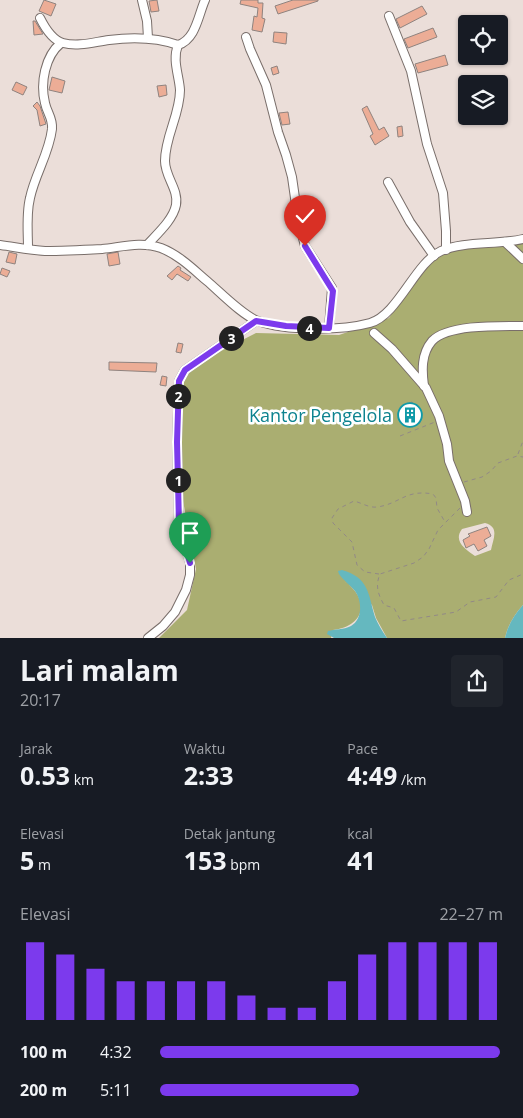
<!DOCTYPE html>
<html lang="id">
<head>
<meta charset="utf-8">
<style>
	body { margin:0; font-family:"Open Sans",sans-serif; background:#20242c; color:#f1f3f6; height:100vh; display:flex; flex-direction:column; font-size:19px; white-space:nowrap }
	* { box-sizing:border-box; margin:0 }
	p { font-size:16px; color:#9ea1a6 }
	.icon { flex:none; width:28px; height:28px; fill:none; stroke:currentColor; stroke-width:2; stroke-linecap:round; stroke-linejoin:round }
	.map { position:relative; height:638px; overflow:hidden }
	.drawer { display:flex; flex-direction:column; background:#171b24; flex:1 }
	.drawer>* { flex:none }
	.fabs { position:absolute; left:458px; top:15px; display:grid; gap:10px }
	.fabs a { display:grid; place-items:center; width:50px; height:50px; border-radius:5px; background:#171b24; box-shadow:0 1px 4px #0004; font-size:25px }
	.pin { position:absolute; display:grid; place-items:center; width:42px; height:42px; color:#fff; margin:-51px -21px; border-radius:50% 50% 50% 0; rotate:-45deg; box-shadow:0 0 5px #0007 }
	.pin .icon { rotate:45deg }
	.km { position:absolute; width:25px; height:25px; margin:-12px; border-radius:50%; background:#222; color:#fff; font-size:14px; line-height:25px; text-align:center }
	.round { display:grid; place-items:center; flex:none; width:52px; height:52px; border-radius:5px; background:#20242c }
	.overview { display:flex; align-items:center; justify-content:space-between; height:85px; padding:0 20px }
	h1 { font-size:28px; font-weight:700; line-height:38px }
	.stats { display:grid; grid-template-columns:repeat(3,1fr); gap:8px; height:85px; padding:5px 20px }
	.stats div { display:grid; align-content:center }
	.stats b { font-size:25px; font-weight:700 }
	.stats small { font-size:14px; font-weight:400 }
	.stats p { font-size:14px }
	.chart { height:140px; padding:10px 20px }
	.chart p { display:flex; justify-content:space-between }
	.chart svg { width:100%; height:90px; margin-top:5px; stroke:#7c3aed; stroke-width:6 }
	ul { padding:0 20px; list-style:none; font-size:16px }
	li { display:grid; grid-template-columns:80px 60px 1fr; align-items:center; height:38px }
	li i { height:12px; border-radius:6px; background:#7c3aed }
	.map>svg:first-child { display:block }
	.forest { fill:#aaae71; fill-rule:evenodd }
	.water { fill:#65b8bf }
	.building { fill:#ecad96; stroke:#8f837f }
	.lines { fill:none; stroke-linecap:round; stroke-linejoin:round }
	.minor-casing { stroke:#796e6a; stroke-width:10 }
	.path { stroke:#928986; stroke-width:1; stroke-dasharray:4 4; stroke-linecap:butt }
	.minor { stroke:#fff; stroke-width:8 }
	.route-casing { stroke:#fff; stroke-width:10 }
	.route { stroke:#7c3aed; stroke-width:6 }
	.labels { text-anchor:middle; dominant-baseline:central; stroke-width:5; stroke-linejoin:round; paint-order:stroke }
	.culture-label { font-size:18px; fill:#0d838f; stroke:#fff; text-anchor:end }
</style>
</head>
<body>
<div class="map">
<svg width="523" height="638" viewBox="0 0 523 638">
	<rect width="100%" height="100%" fill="#ebded9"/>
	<path class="forest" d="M523,241V605C514,615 508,625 505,638H387L376,618L372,605L343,580C347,583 351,587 355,591C370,611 355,628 333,630L331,638H334H159L187,610L196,569L183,501L180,455V372L256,333L339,335L389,318L426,261L447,249ZM485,523C500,527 493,539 491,550L475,556C465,549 453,541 462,529Z"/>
	<g class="water">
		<path d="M342,570C369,578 368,593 375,617C378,624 382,631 387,638H334L327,634L328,631C335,629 343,630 351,626C363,619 362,601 355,591C350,585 344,581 339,574L338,571Z"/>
		<path d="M523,605V638H505C508,625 514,615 523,605Z"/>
	</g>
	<g class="building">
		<polygon points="44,0 56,4 51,16 39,11"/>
		<polygon points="157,0 159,11 151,12 149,1"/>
		<polygon points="241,0 258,0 258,3 263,3 262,18 265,19 262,32 252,30 254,16 257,17 258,8 240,4"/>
		<polygon points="293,0 318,0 318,1 278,14 275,6"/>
		<polygon points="422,6 427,14 400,28 396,19"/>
		<polygon points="33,21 35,21 43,34 34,35"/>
		<polygon points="433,28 437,37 408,48 404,39"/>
		<polygon points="274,32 287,33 286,44 273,42"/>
		<polygon points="445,55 448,65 418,73 415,64"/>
		<polygon points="277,66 279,73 273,75 271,68"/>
		<polygon points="52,77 65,81 62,93 49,90"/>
		<polygon points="16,82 27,87 23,95 12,90"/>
		<polygon points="166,85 167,95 159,97 157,86"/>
		<polygon points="37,102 40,106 46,124 40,126 37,110 33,106"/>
		<polygon points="367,106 379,130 384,127 389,136 375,145 370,136 373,134 362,109"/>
		<polygon points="288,112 290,124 282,125 279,113"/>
		<polygon points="402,126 403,136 398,137 397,127"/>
		<polygon points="9,252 17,254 15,264 6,262"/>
		<polygon points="118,252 120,264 109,266 107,254"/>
		<polygon points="178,266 181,268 180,270 191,277 188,281 177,274 172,280 167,276"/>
		<polygon points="2,268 10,271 7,277 0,274"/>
		<polygon points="178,343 183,344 181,353 176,352"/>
		<polygon points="109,362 157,363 156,372 109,370"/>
		<polygon points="162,376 167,377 166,386 160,385"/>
		<polygon points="412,402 420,423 409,427 400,407"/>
		<polygon points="487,527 491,536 484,540 487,546 478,551 474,544 466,548 463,540 470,536 468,534"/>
	</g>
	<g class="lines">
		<g class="minor-casing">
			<g id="minor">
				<polyline points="142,0 147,21 148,38"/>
				<polyline points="389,16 411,71 427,144 443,193 446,231 446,250"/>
				<path d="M40,18C45,28 52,40 63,43C78,47 94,42 109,40C133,37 155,37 178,45C196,39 198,16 205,0"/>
				<polyline points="246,37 250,49 266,85 278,132 286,155 292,177 298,219 305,246 332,288 329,328"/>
				<polyline points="388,182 410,222 434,256"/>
				<polyline points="505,242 523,259"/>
				<path d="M0,245C15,247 30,250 45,251C64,251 83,250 102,249C122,247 141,241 161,248C179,255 193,269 207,281C220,292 243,316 258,321C286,331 341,331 370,323C398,315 415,263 441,251C463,241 498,245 523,239"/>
				<path d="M147,245C157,234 173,220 176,205C179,190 165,177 165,161C165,136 180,115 180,90C179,75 172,60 178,45"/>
				<path d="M28,248C28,232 26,214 30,198C35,174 49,154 52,129C53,118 47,113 45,103C40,83 45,56 61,43"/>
				<polyline points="374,333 392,349 426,388 439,416 447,444 449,461 465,501 467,512"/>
				<path d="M424,386C422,371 421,354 432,341C448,324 501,326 523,326"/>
				<polyline points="148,638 163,626 175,612 186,590 190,575 190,563 179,523 177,441 179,381 185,370 256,321"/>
			</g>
		</g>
		<g class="path">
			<polyline points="400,436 435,422"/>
			<polyline points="518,454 523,441"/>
			<polyline points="464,482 482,477 491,471 498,463 517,456 523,457"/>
			<path d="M460,508L438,530L429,549L423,557L414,563L380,574C375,586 378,594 384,605L394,608L401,621L450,613L456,612L470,602L496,597L509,580L523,574"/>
			<path d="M379,574L365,572L357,565L352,542L333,523L332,518L338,509L354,501C362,503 369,508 377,507C400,504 405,489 433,494L436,498L437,508L445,522"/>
		</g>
		<use href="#minor" class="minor"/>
	</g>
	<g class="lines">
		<g class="route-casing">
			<polyline id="route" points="190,563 179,524 178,482 177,442 179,381 185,370 256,321 286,326 329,328 333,291 305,246"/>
		</g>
		<use href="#route" class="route"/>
	</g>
	<defs>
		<g id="building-ring" transform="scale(1.25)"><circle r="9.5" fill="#fff" stroke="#0f9aa8" stroke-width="1.5"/><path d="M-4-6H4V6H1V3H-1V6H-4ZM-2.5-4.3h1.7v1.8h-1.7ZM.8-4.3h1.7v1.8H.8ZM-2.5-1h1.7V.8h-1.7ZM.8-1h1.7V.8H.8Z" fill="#0f9aa8"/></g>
	</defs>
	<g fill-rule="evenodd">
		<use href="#building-ring" x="410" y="415"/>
	</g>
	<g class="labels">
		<g class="culture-label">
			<text x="392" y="415">Kantor Pengelola</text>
		</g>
	</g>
</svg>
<div class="fabs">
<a><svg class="icon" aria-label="locate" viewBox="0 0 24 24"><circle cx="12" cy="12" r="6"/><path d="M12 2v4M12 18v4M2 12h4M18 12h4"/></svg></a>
<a><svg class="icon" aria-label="layers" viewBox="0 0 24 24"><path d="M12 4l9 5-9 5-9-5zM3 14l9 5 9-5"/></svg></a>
</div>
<div class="pin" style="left:190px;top:563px;background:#1e9e55"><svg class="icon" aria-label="arrive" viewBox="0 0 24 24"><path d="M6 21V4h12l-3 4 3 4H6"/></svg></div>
<div class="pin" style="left:305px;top:246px;background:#d93025"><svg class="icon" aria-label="check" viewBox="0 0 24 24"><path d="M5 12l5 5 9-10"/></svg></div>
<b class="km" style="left:178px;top:480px">1</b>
<b class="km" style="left:178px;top:396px">2</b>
<b class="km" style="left:231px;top:338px">3</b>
<b class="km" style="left:309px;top:328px">4</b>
</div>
<section class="drawer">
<div class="overview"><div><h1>Lari malam</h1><p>20:17</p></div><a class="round"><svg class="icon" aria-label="share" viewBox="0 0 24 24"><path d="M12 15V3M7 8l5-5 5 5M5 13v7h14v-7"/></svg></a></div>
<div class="stats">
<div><p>Jarak</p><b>0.53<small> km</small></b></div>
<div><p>Waktu</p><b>2:33</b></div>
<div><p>Pace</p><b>4:49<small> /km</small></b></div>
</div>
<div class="stats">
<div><p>Elevasi</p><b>5<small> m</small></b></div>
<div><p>Detak jantung</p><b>153<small> bpm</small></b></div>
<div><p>kcal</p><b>41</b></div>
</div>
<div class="chart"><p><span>Elevasi</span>22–27 m</p>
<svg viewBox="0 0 160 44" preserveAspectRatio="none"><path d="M5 44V6M15 44V12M25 44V19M35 44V25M45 44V25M55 44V25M65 44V25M75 44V32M85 44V38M95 44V38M105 44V25M115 44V12M125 44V6M135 44V6M145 44V6M155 44V6"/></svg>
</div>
<ul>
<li><b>100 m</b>4:32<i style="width:99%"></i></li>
<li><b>200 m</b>5:11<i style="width:58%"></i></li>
</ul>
</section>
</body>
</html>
